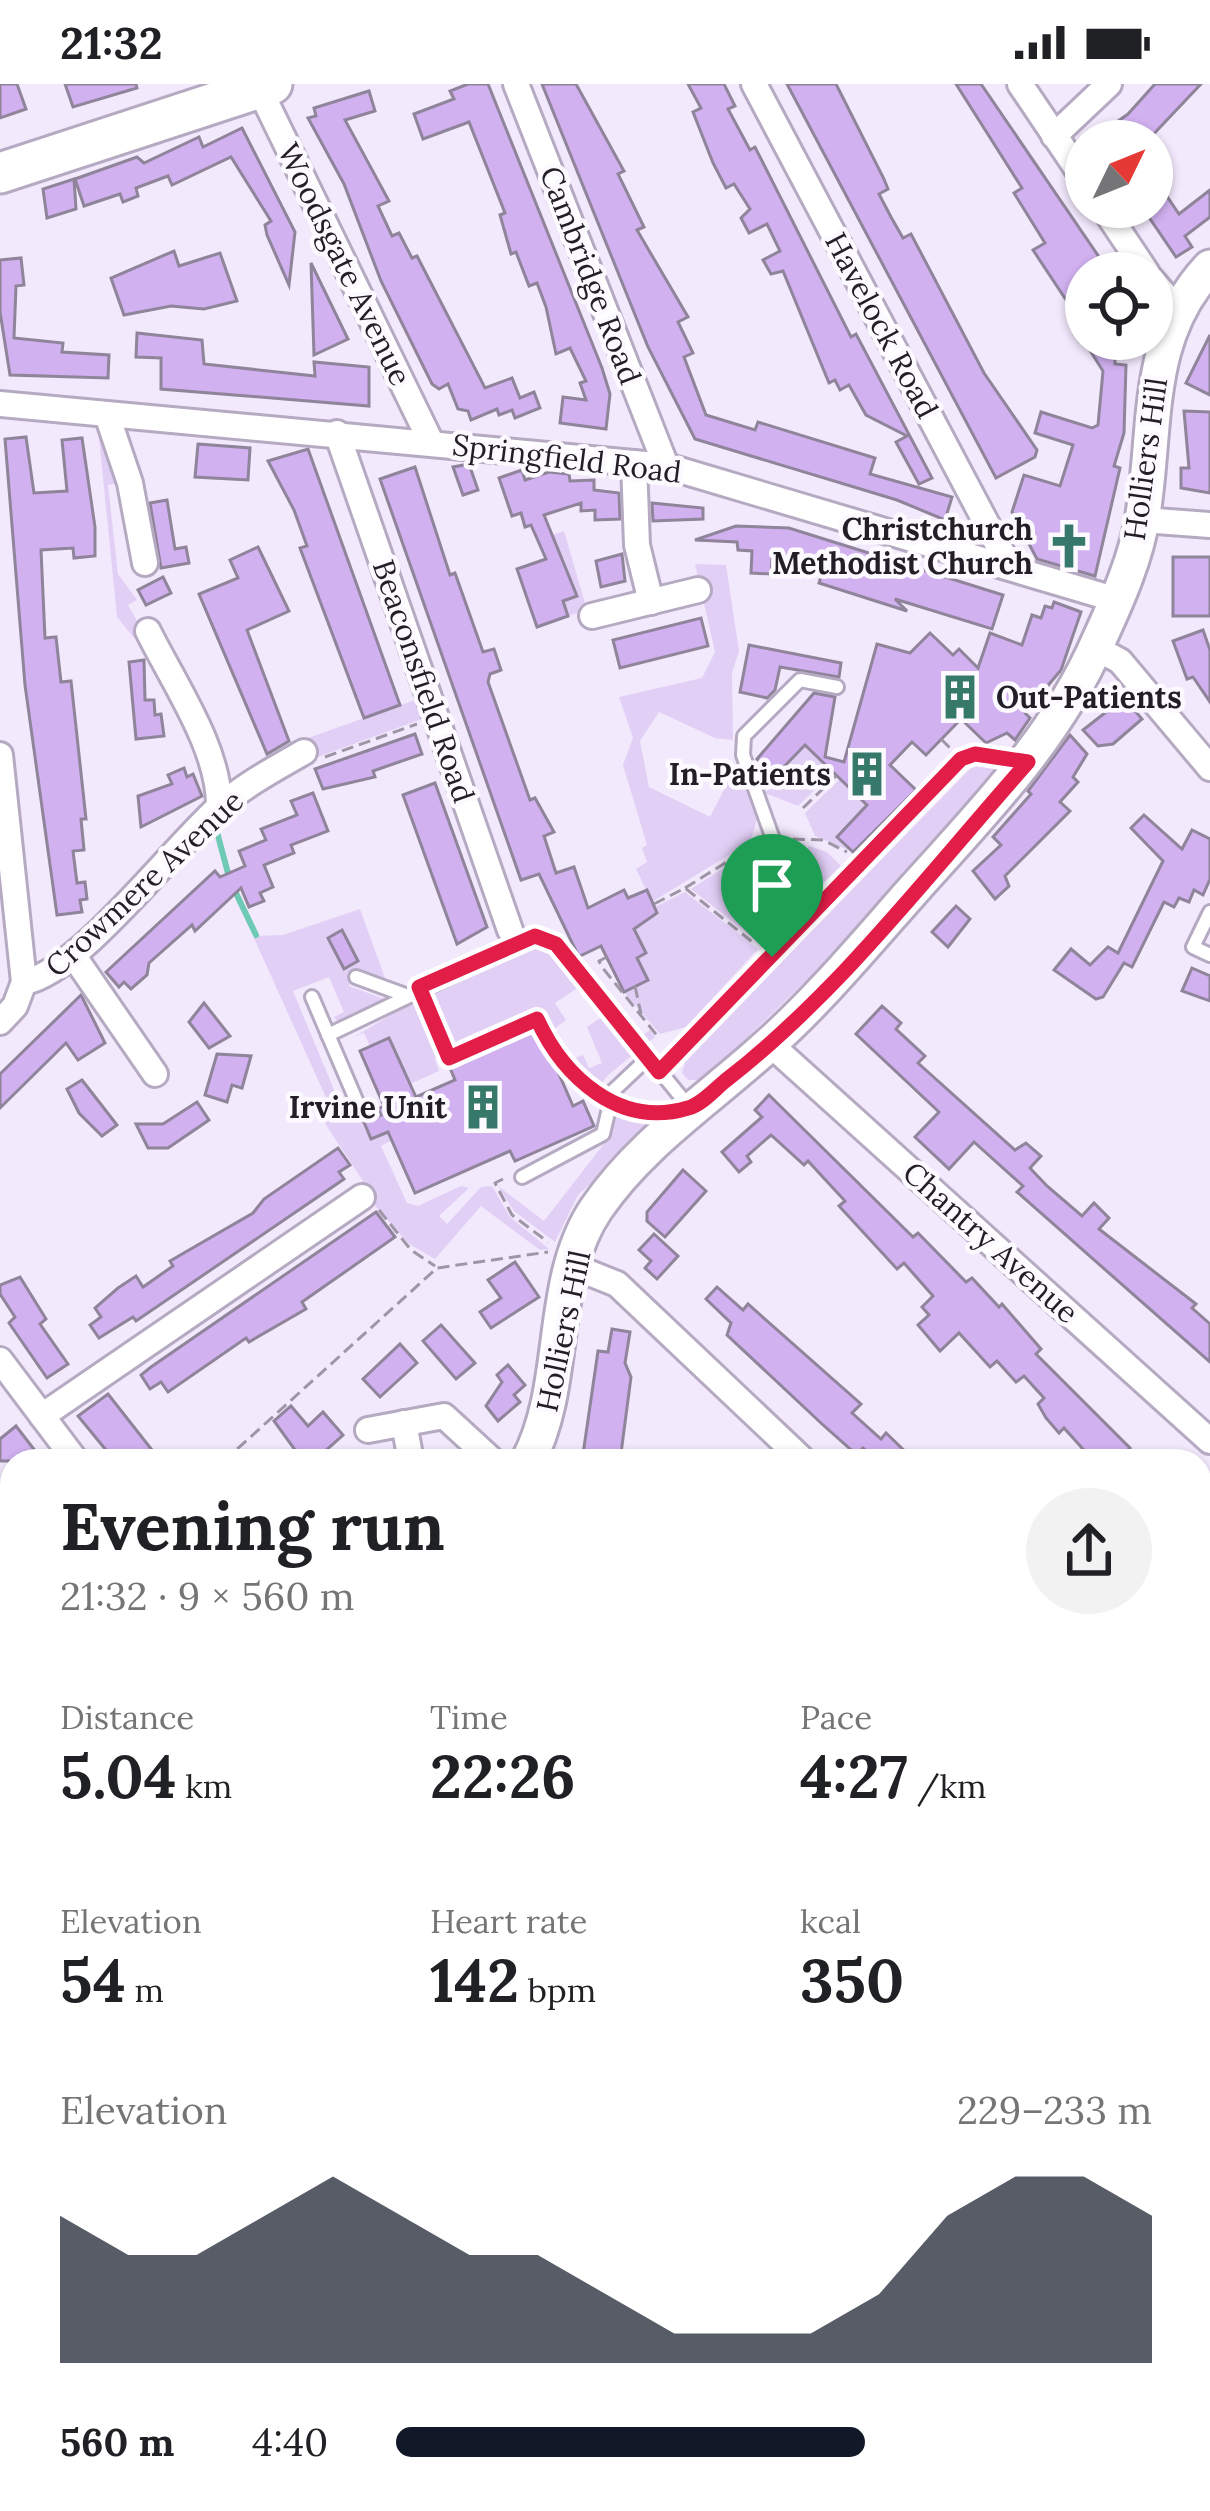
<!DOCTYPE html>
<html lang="en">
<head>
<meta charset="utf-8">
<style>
	body { margin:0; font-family:Lora,serif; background:#f2f2f2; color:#202124; height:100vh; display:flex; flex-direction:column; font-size:45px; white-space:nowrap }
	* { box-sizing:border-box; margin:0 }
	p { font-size:39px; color:#757577 }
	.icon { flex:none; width:66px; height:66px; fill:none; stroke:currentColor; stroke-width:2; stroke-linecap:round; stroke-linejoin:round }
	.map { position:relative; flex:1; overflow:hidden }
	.drawer { position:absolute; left:0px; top:1365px; width:1212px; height:1062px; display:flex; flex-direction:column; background:#fff; border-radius:36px 36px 0 0; box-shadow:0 3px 9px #0004 }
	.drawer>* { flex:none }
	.needle { width:78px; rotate:47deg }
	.controls { position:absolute; left:1065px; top:36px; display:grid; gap:24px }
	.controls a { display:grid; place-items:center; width:108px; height:108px; border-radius:50%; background:#fff; box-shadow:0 3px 9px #0004; font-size:60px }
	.pin { position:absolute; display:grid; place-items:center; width:102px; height:102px; color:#fff; margin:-123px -51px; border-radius:50% 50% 50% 0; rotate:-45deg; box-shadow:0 0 12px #0007 }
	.pin .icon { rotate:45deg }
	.round { display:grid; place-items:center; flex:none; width:126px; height:126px; border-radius:63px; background:#f2f2f2 }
	.head { display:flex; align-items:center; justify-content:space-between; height:204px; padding:0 60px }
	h1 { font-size:66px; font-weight:700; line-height:90px }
	.metrics { display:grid; grid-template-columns:repeat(3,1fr); gap:18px; height:204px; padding:12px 60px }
	.metrics div { display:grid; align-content:center }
	.metrics b { font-size:60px; font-weight:700 }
	.metrics small { font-size:33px; font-weight:400 }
	.metrics p { font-size:33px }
	.chart { height:336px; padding:24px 60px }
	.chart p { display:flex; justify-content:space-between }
	.chart svg { width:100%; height:216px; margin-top:12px; fill:#111827; opacity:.7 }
	ul { padding:0 60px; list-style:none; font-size:39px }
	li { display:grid; grid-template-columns:192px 144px 1fr; align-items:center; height:90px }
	li i { height:30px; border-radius:15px; background:#111827 }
	.status { display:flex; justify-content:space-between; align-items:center; height:84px; padding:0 60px; background:#fff; direction:ltr }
	.status svg { height:33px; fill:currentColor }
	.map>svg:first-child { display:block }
	.green { fill:#e2cff6 }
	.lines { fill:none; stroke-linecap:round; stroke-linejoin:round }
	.stream { stroke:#6fcab5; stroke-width:6 }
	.building { fill:#d1b1f0; stroke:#8f849a; stroke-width:3 }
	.lane-casing { stroke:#b5aac1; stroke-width:18 }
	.street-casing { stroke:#b5aac1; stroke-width:30 }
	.secondary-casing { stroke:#b5aac1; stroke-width:39 }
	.primary-casing { stroke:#b5aac1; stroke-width:45 }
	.highway-casing { stroke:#b5aac1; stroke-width:51 }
	.path { stroke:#9e96a6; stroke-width:3; stroke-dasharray:12 6; stroke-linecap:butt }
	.lane { stroke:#fff; stroke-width:12 }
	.street { stroke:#fff; stroke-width:24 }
	.secondary { stroke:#fff; stroke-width:33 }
	.primary { stroke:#fff; stroke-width:39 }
	.highway { stroke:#fff; stroke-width:45 }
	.route-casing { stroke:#fff; stroke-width:24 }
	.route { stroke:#e11d48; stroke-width:15 }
	.labels { text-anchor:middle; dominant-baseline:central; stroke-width:9; stroke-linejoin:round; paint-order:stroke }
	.street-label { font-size:30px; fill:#221e27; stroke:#fcfaff }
	.poi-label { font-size:30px; font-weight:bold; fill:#221e27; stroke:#fcfaff; text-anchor:end }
</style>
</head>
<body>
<div class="status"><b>21:32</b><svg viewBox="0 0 49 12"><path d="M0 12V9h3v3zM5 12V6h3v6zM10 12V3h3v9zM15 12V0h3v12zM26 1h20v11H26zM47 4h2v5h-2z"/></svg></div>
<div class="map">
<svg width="1210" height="2427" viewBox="0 0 1210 2427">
	<rect width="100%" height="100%" fill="#f3e9fd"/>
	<g class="green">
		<polygon points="99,354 106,355 122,399 108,401 118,490 137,516 128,521 143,548 134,554 117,533"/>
		<polygon points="564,447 587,526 568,532 563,517 577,511 552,451"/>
		<polygon points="695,480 726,481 739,567 732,589 733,656 715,654 659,628 640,657 649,703 710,733 736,682 758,732 750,758 652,818 636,785 647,778 642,764 647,761 623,681 633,654 619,613 702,594 715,568"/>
		<polygon points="415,616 422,635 315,674 308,654"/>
		<polygon points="805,661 833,688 798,722 765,709"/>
		<polygon points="976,679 998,685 866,839 703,996 688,996 682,989 686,975"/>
		<polygon points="840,695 867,721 837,752 853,768 815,752 805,729"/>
		<polygon points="809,762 827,768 841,782 797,822 794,785"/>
		<path d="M751,766C751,797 769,820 772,850L762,861L691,805Z"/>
		<polygon points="685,808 758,865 686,943 660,950 624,908 648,895 637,874 646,868 640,857 631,861 625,850 657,829 655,823"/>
		<polygon points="360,825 385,894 356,885 349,902 390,917 338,938 334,933 344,928 329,893 293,907 347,1037 378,1025 392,1056 381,1062 407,1119 418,1122 461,1102 469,1104 439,1132 447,1140 481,1103 492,1102 510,1133 549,1165 540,1166 481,1122 435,1175 409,1160 358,1103 363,1097 322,1035 333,1029 253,852 283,851"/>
		<polygon points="532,860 562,878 579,903 555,919 566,936 550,948 567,977 583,971 589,984 602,979 587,943 602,933 624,964 650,946 655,953 607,992 597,1007 556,972 537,930 450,967 427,905"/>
		<polygon points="419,914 444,969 435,975 439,987 410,1000 389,955 370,962 364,949 354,953"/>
		<polygon points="619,1024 662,1034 578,1111 555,1158 514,1127 498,1102 544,1137 606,1057"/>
		<polygon points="0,1686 12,1695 12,1912 0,1918"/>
		<polygon points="1203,2302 1210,2311 1210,2399 1200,2404"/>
	</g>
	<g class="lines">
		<g class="stream">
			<polyline points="217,748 229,793"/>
			<polyline points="234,805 256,851"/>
		</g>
	</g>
	<g class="building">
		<polygon points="0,0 17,0 26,25 0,34"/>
		<polygon points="65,0 136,0 137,4 73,23"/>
		<polygon points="468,0 488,0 602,284 610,310 606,345 560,339 563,313 586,316 580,299 586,297 570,264 556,270 546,223 537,199 529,202 516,168 511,170 500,131 505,129 469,38 423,55 414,30 454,15 450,7"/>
		<polygon points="542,0 576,0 624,87 618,90 644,143 637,146 688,233 678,238 693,269 684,273 706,331 755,346 758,338 875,374 870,390 952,413 945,436 897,416 695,355 648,263"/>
		<polygon points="688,0 724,0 735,22 728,25 750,66 755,63 851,253 856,250 932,394 919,400 896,358 907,352 866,331 849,301 840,306 835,296 829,299 783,187 771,190 763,176 780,167 767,140 749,149 741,134 750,125 734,100 726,104 713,79 693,28 701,24"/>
		<polygon points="787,0 836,0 884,95 888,105 879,110 891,133 903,154 911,150 984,289 1037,366 1035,373 996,394"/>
		<polygon points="956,0 981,0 1110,189 1086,189 1086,246 1033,166 1045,159 1014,109 1022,104"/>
		<polygon points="1155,0 1201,0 1147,57 1090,57 1128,30"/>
		<polygon points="369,7 375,27 345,36 389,117 378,122 392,152 399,149 412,174 417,172 485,304 512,294 520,314 534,308 540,324 515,334 512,326 499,331 497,325 471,336 468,327 458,325 448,300 439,305 432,300 381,197 344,100 308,34 316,32 314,24"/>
		<polygon points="242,44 295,148 289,201 267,151 265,141 271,137 231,73 172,101 168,92 136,104 138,112 123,118 120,110 84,122 75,95 137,73 144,79 199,53 203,63"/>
		<polygon points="74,95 76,125 47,134 43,105"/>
		<polygon points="1162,105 1179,130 1210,106 1210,133 1185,152 1192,163 1176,173 1142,123 1152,123 1152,112"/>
		<polygon points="174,167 179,182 220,169 237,217 204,225 171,222 124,231 111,194"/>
		<polygon points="21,174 24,201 16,202 14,254 63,259 62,268 109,271 108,294 10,291 0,228 0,176"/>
		<polygon points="311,179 348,255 314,271"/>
		<polygon points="137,249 202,256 204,280 315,292 314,278 369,283 369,322 161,305 161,274 136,273"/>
		<polygon points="1210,251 1210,311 1186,299"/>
		<polygon points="1091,268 1115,270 1115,280 1126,281 1124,349 1114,382 1120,384 1095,492 1037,475 1012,428 1024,391 1060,402 1073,361 1035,349 1041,328 1092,344 1098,341 1103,287"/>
		<polygon points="1184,327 1210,328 1210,409 1181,404 1181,384 1189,384"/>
		<polygon points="26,353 34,409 67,407 62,356 82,354 95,443 95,472 74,474 73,464 41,466 45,554 56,553 61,598 71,597 86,735 81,735 84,766 73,767 77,799 85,798 87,815 80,816 82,828 57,831 25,601 5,355"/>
		<polygon points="198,360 250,364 248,396 195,393"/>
		<polygon points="308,365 400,621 364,634 300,464 307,462 294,426 268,377"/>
		<polygon points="469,380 478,406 463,411 453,383"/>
		<polygon points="415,383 450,491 455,489 483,568 494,565 501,586 490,590 488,598 530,716 535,714 554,748 544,752 556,789 574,783 588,824 624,806 628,814 647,806 657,829 634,845 646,869 637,874 648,896 624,908 601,862 580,872 577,869 539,790 521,796 380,395"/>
		<polygon points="522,386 525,396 549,388 569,390 570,397 594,396 594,406 619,409 620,435 595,436 595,426 581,427 581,419 544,431 577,512 563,517 568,532 537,543 517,485 546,475 531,441 525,443 521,429 512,432 499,394"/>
		<polygon points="167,416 175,465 186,463 189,479 161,484 150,419"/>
		<polygon points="652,419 703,424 703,435 653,437"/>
		<polygon points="736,442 789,444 1003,511 992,545 895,515 907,527 819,499 822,489 772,475 771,490 751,489 752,467 738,466 737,458 695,456"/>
		<polygon points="258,463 289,527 247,546 289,657 267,670 199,510 238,494 230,476"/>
		<polygon points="622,470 625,497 601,503 596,477"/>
		<rect x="1173" y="473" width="37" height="59"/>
		<polygon points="163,493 171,509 146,521 138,506"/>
		<polygon points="1054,518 1081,528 1061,586 1025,629 1030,634 1015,656 1007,649 986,659 961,635 926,671 912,658 890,681 916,706 853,768 837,753 867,721 805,661 775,692 757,675 814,609 835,613 825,673 844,678 877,560 910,569 930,549 953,571 959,565 978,584 990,549 1022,561 1032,531 1041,534 1045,522 1052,524"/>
		<polygon points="701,534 708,562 620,584 613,556"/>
		<polygon points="1203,546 1210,566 1210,618 1193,593 1187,595 1173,557"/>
		<polygon points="749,561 841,579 839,593 780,583 775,606 767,614 740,608"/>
		<polygon points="144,576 145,616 154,616 155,631 161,630 164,652 136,655 129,578"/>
		<polygon points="1124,614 1142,635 1113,660 1098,662 1083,646"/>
		<polygon points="415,650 422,670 373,687 375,693 323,705 315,685"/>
		<polygon points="1070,651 1087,670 1073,693 1078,698 1060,718 1070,727 1005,792 1009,802 995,815 973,787 1001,761 993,753 1031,710 1028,707"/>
		<polygon points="184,684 187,693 193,690 202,712 141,743 138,712 172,700 168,691"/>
		<polygon points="435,699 487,843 457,860 403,711"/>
		<polygon points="313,709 328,747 291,761 294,769 264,781 273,803 260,809 264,817 249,823 241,804 195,847 192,841 149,879 147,891 131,905 124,898 119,903 106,888 215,787 220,793 245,782 239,767 266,756 261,745 297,731 291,717"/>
		<polygon points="1144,731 1182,765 1192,746 1210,755 1210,795 1203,811 1194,806 1189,818 1179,814 1174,823 1164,818 1132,883 1124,879 1103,913 1096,915 1054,886 1071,865 1090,881 1108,863 1118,869 1163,777 1131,744"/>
		<polygon points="956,822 970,835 948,863 932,848"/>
		<polygon points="342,846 358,877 344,885 328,854"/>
		<polygon points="1192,884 1210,892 1210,917 1182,907"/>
		<polygon points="81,911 105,959 78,976 66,959 0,1024 0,990"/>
		<polygon points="204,919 230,952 209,964 189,938"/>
		<polygon points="882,922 901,939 896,945 925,972 918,979 1015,1066 1026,1059 1041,1072 1030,1084 1047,1102 1082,1132 1094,1119 1109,1134 1099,1145 1196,1220 1192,1224 1210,1240 1210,1278 1017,1108 1023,1102 974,1058 949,1085 915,1053 939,1028 856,950"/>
		<polygon points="537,940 573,1022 583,1017 594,1042 515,1077 510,1067 415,1109 388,1048 371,1055 364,1038 381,1031 378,1025 384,1022 360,967 389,954 416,1013 455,996 448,979"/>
		<polygon points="217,970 251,972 242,1004 232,1001 227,1018 205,1011"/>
		<polygon points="82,996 117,1041 102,1052 79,1029 67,1005"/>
		<polygon points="769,1011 913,1153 918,1149 966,1198 972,1194 999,1223 1002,1220 1041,1265 1036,1270 1130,1364 1116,1377 1106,1377 1098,1368 1091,1374 1064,1344 1059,1349 1046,1334 1038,1320 1044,1314 1024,1292 1016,1298 997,1277 990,1283 959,1249 940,1267 918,1241 929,1231 922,1223 933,1212 904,1179 897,1185 839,1122 845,1117 808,1077 804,1081 771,1051 747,1072 751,1078 739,1088 722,1068 762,1033 755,1026"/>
		<polygon points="197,1018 209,1036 168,1064 148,1064 136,1040 163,1040"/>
		<polygon points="338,1064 350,1081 339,1088 344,1095 136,1237 133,1233 99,1254 90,1241 101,1233 95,1224 118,1204 136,1192 143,1203 173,1182 170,1177 253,1129 264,1115"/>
		<polygon points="683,1086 706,1107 665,1153 647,1137 647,1128"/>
		<polygon points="376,1128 395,1153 302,1218 306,1225 249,1258 246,1254 168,1308 161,1298 150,1305 141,1291 151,1283"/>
		<polygon points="654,1150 678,1172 657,1195 645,1184 651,1177 639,1166"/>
		<polygon points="515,1178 539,1213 491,1244 480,1228 501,1214 488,1196"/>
		<polygon points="20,1193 46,1235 40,1240 68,1280 47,1294 9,1239 15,1233 0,1210 0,1201"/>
		<polygon points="717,1203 743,1226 748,1220 861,1320 852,1329 881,1355 886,1349 915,1377 878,1377 863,1364 857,1371 822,1340 727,1251 731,1239 706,1215"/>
		<polygon points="441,1241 475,1279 456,1295 423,1257"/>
		<polygon points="612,1245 630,1248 625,1279 631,1293 620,1377 582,1377 598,1267 608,1268"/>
		<polygon points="400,1260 417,1279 380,1313 363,1295"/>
		<polygon points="508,1281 525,1301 514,1311 520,1318 498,1337 486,1322 502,1298 497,1291"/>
		<polygon points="108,1310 152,1366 138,1377 115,1377 78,1332"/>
		<polygon points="291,1322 308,1342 323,1328 343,1351 314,1377 303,1377 274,1337"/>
		<polygon points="16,1342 43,1377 0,1377 0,1355"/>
	</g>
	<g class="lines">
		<g class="lane-casing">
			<g id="lane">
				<polyline points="1210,828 1193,863 1210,871"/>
				<polyline points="793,851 773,755 743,671 744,652 800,596 837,603"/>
				<polyline points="356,893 405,911"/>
				<polyline points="312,913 359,1023"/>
				<polyline points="328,951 535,852 556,860 690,1024"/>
				<polyline points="659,988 961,675 975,670 1020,677"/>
				<polyline points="522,1093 603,1050 613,1007 648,974"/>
				<polyline points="981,2415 985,2427"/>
				<polyline points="429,2420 458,2427"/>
			</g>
		</g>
		<g class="street-casing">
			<g id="street">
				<polyline points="516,0 666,382"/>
				<polyline points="754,0 1009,482"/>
				<polyline points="1020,0 1086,98"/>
				<polyline points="259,4 430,356"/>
				<polyline points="1054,52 1109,0"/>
				<polyline points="1103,123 1147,189"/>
				<polyline points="1152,196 1177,225"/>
				<polyline points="0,320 666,382 1117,516"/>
				<polyline points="107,331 130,399 145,479"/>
				<polyline points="337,349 510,846"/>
				<polyline points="634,379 637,461 651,518"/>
				<polyline points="1143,436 1210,441"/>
				<polyline points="592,532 698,506"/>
				<path d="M148,547C173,598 220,665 219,723"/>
				<polyline points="1096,564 1120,577 1210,684"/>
				<polyline points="0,671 24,898"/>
				<polyline points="73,871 155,990"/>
				<path d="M0,938L15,922L24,898C77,890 173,764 217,725C243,702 274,685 304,668"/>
				<polyline points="770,960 1210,1357"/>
				<polyline points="572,1182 617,1200 804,1377"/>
				<polyline points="0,1276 76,1377"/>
				<polyline points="42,1332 362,1113"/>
				<polyline points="404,1339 411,1377"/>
				<polyline points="368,1346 444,1332 493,1377"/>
				<polyline points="1200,1762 1210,1763"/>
				<polyline points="1200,2043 1210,2041"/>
				<polyline points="36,2427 46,2415"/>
			</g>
		</g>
		<g class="secondary-casing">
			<g id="secondary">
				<path d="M528,1377C569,1300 547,1198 596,1125C641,1059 708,1016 766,963C820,915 867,858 915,804C984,727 1056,654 1098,558C1116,519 1137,473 1143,430C1157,343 1144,252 1210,183"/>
				<polyline points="0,1995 12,1988"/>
			</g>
		</g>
		<g class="primary-casing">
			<polyline id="primary" points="0,89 272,0"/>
		</g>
		<g class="highway-casing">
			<g id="highway">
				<polyline points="0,1628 12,1638"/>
				<polyline points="762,2415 768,2427"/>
			</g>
		</g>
		<g class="path">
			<polyline points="941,655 951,665"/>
			<polyline points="325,673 417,640"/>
			<polyline points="803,724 836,692"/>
			<polyline points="793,755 823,756 847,768"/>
			<polyline points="685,804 754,761"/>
			<polyline points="654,820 685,804 756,861"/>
			<polyline points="607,873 599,877 602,883 659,954"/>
			<polyline points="635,902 641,930"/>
			<polyline points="427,921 449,974 537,935 555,974 595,1008"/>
			<polyline points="624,1022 650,1026"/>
			<polyline points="503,1095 495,1099 512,1131 548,1158"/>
			<polyline points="379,1126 411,1166 435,1182"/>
			<polyline points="224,1377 437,1184 548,1168"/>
			<polyline points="1200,1422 1210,1413"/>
			<polyline points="1200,2191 1210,2191"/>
			<polyline points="1205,2295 1210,2301"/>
			<polyline points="711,2415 716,2427"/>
			<polyline points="1094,2415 1121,2415"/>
			<polyline points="371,2427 378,2422 389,2427"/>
			<polyline points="1046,2427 1065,2415"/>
		</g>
		<use href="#lane" class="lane"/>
		<use href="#street" class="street"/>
		<use href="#secondary" class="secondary"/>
		<use href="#primary" class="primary"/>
		<use href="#highway" class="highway"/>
	</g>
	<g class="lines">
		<g class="route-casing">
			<path id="route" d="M975,670L1028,678C932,786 839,909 725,997C714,1006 701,1021 688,1024C619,1045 563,992 537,935L449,974L419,903L535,852L556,860L659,988L961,675Z"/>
		</g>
		<use href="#route" class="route"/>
	</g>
	<defs>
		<g id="church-bare" transform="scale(3.6)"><path d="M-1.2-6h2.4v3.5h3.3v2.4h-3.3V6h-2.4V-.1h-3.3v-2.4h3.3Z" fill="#36796b" stroke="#fcfaff" stroke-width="2.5" paint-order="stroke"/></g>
		<g id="building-bare" transform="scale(3.6)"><path d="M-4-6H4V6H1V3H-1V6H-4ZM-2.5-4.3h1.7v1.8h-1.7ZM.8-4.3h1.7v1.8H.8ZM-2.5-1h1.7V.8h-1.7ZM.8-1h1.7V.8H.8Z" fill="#36796b" stroke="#fcfaff" stroke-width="2.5" paint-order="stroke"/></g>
	</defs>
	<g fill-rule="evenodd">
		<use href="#church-bare" x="1069" y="462"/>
		<use href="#building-bare" x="960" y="613"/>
		<use href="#building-bare" x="867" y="690"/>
		<use href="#building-bare" x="483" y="1023"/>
	</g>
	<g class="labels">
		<g class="street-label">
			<text transform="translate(345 180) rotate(64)">Woodsgate Avenue</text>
			<text transform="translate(591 191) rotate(69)">Cambridge Road</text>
			<text transform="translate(882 241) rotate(62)">Havelock Road</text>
			<text transform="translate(567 374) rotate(7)">Springfield Road</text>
			<text transform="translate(1145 375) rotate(-82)">Holliers Hill</text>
			<text transform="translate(424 597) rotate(71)">Beaconsfield Road</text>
			<text transform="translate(144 799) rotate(-43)">Crowmere Avenue</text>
			<text transform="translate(991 1158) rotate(42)">Chantry Avenue</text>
			<text transform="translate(563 1247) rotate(-78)">Holliers Hill</text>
		</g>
		<g class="poi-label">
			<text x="1033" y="445">Christchurch<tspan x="1033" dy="34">Methodist Church</tspan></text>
			<text x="996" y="613" text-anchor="start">Out-Patients</text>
			<text x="831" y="690">In-Patients</text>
			<text x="447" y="1023">Irvine Unit</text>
		</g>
	</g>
</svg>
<div class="controls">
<a><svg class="needle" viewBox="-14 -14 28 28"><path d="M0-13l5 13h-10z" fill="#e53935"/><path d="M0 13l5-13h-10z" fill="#757577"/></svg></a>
<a><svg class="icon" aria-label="locate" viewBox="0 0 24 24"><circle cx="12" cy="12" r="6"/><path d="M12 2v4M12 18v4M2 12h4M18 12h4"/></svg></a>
</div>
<div class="pin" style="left:772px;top:873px;background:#1e9e55"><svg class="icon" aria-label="arrive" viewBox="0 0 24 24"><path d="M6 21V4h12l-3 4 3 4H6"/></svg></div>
<section class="drawer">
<div class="head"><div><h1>Evening run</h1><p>21:32 · 9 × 560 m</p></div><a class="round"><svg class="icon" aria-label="share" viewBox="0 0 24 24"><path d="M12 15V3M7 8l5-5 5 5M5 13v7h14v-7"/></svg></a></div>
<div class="metrics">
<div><p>Distance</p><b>5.04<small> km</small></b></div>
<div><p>Time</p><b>22:26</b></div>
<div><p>Pace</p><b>4:27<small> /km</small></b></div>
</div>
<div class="metrics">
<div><p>Elevation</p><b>54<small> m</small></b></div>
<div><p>Heart rate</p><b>142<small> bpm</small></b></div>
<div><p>kcal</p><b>350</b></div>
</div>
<div class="chart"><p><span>Elevation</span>229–233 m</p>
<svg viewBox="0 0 160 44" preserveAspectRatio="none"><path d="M0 44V14L10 22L20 22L30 14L40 6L50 14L60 22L70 22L80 30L90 38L100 38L110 38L120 30L130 14L140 6L150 6L160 14V44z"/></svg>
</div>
<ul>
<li><b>560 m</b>4:40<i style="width:62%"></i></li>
</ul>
</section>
</div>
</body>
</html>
